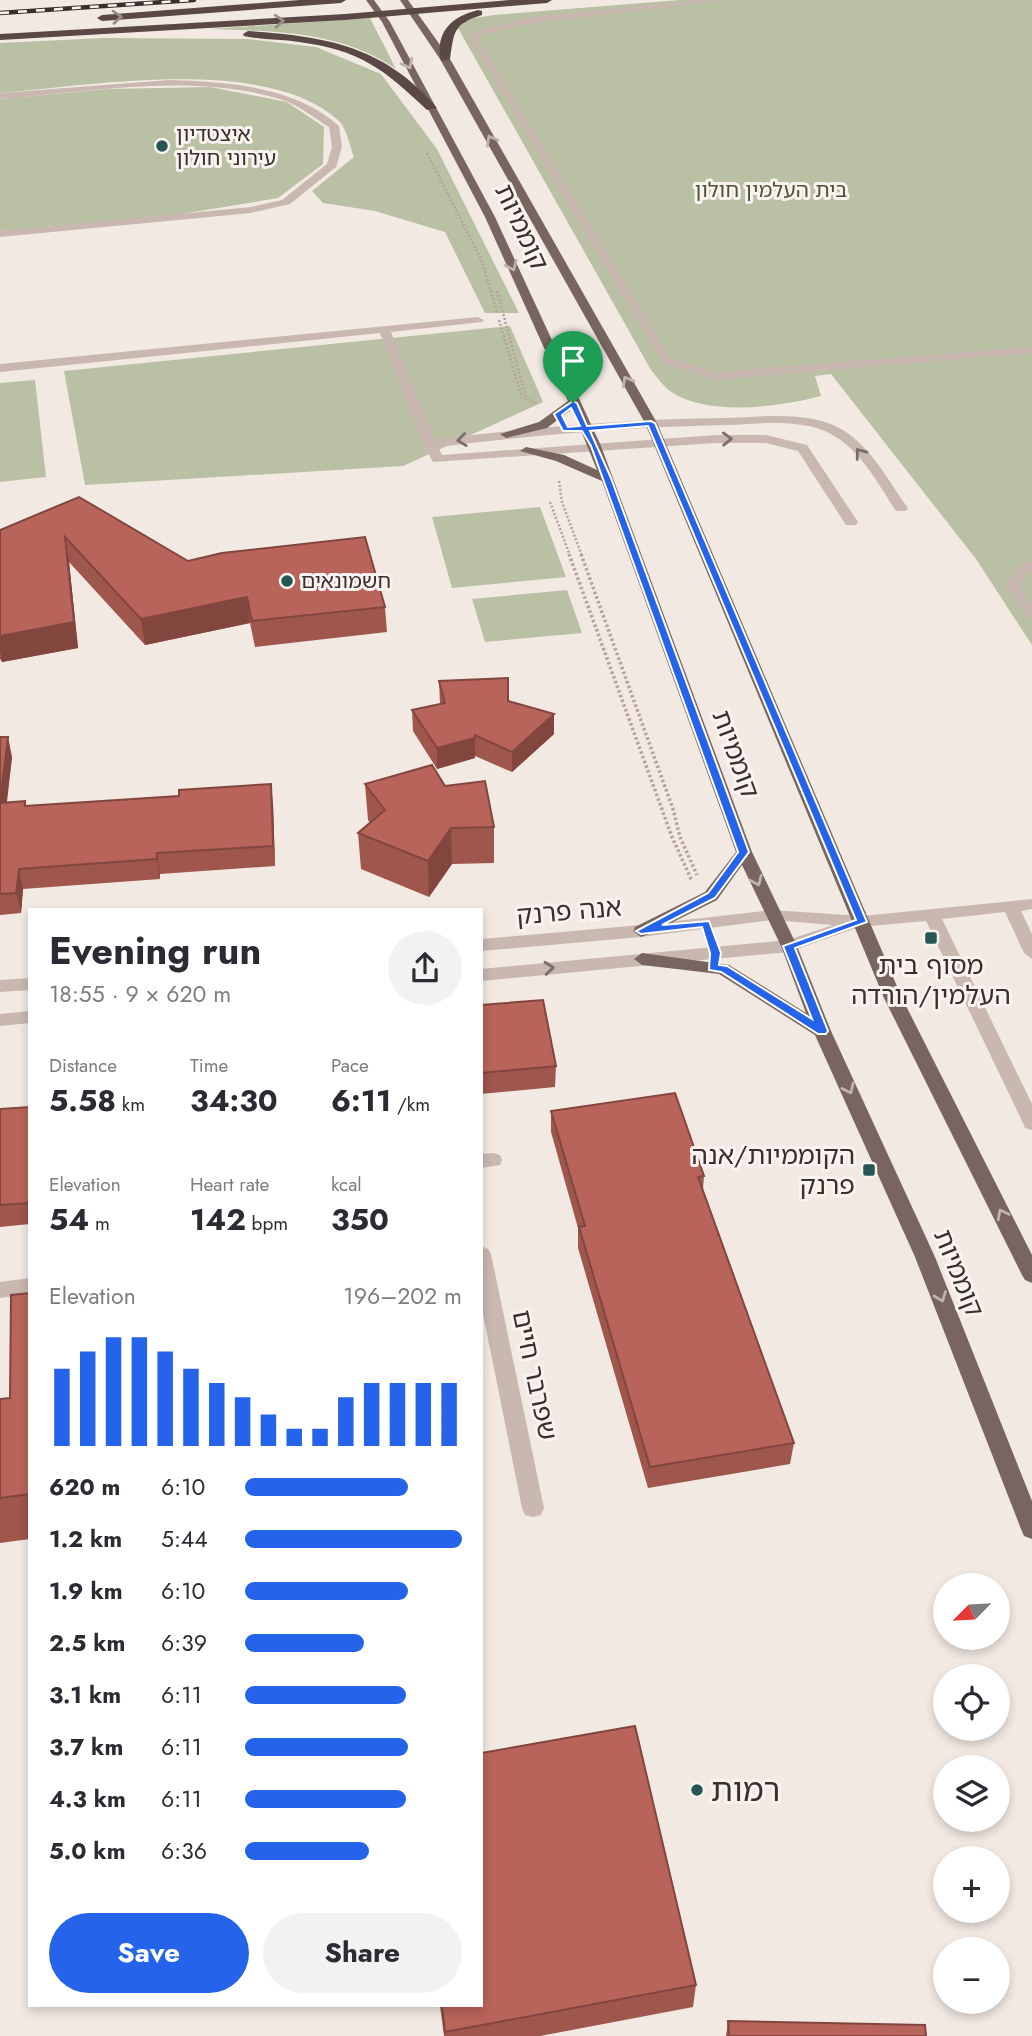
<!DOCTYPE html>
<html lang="en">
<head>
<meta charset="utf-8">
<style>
	body { margin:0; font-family:Jost,"Noto Sans Hebrew",sans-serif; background:#f2f2f3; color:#2b2b33; height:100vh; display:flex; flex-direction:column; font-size:26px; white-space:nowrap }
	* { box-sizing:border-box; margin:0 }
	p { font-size:23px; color:#7c7c81 }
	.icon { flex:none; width:38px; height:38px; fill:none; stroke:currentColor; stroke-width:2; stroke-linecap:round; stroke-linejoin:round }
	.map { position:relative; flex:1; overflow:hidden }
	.side { position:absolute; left:28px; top:908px; width:455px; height:1099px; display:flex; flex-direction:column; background:#fff; border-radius:0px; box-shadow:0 4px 10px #0003 }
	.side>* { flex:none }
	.needle { width:46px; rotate:246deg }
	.tools { position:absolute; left:933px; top:1573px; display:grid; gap:14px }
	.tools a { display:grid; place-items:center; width:77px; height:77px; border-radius:50%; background:#fff; box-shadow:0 4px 10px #0003; font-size:35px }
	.pin { position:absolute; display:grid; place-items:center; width:60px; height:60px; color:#fff; margin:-72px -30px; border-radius:50% 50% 50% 0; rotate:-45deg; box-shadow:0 0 7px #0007 }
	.pin .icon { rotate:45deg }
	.round { display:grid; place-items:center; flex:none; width:74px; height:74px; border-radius:37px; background:#f2f2f3 }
	.headline { display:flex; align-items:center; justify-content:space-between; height:119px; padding:0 21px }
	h1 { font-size:38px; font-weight:700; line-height:52px }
	.metrics { display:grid; grid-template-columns:repeat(3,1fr); gap:10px; height:119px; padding:7px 21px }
	.metrics div { display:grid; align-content:center }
	.metrics b { font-size:30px; font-weight:700 }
	.metrics small { font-size:19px; font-weight:400 }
	.metrics p { font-size:19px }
	.chart { height:196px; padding:14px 21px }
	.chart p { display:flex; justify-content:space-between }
	.chart svg { width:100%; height:126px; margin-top:7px; stroke:#2563eb; stroke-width:6 }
	.cta { display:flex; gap:14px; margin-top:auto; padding:14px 21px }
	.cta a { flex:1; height:80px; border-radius:42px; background:#2563eb; color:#fff; font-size:28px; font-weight:700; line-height:80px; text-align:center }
	.cta a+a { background:#f2f2f3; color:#2b2b33 }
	ul { padding:0 21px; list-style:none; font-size:23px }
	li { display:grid; grid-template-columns:112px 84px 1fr; align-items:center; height:52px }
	li i { height:18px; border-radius:9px; background:#2563eb }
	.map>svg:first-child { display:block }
	.green { fill:#bac0a4 }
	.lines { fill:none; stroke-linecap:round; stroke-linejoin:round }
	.path-far1 { stroke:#b5a29a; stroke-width:2.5; stroke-dasharray:2 2; stroke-linecap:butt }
	.path { stroke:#b5a29a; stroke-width:3.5; stroke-dasharray:2.5 2.5; stroke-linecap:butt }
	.minor { fill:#c9b8b0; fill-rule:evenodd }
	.major { fill:#796560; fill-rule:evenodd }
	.highway { fill:#594845; fill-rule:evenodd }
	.rail-casing { stroke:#392f2d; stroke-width:4.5 }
	.rail { stroke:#f9f3f0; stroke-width:2.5; stroke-dasharray:9; stroke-linecap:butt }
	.wall { fill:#9f564d }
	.shaded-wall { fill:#82463f }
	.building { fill:#b9645a; stroke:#82463f; stroke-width:2 }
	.oneway { stroke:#998c89 }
	.oneway2 { stroke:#bfb3af }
	.oneway3 { stroke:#7a6d68 }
	.route { fill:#2563eb; stroke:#fff; stroke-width:2; fill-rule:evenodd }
	.poi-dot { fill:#265653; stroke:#f9f3f0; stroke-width:2.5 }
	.labels { text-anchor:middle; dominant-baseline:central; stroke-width:6; stroke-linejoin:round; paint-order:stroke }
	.far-poi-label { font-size:21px; fill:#392f2d; stroke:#f9f3f0; text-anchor:start }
	.far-park-label { font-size:21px; fill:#4d5533; stroke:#f9f3f0 }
	.street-label { font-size:26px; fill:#392f2d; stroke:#f9f3f0 }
	.poi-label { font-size:26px; fill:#392f2d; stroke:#f9f3f0 }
	.near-poi-label { font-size:32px; fill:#392f2d; stroke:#f9f3f0; text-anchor:start }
</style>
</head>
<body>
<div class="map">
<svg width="1032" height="2036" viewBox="0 0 1032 2036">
	<rect width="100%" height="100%" fill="#f2e9e3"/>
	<g class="green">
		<path d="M680,0H1032V645L976,559L831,374L815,376L821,396C779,407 707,417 670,391C663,386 657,377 651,370L458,28L468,19L494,15Z"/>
		<path d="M370,18L396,69C341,31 274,31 209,29Z"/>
		<path d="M104,38L247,39L316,47L381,74L437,149L519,313H485L445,232L375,211L323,203L312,191L354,157C350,147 347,130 340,122C270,54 90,86 0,93V43Z"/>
		<polygon points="210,87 287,102 324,127 323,164 278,198 169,216 0,231 0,99 107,89"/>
		<polygon points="510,326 543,402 403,466 85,485 64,371"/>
		<polygon points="35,380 46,477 0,482 0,383"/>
		<polygon points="540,507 566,577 452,588 432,517"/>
		<polygon points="567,590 582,633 485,642 472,599"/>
	</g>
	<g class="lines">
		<g class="path-far1">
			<polyline points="427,153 481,259 497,312"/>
			<polyline points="497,291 526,398 538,404"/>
			<polyline points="499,320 522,398 526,400"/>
			<polyline points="559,481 562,502 582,556"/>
			<polyline points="550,502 570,556"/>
		</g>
		<g class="path">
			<polyline points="569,554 672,837 692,881"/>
			<polyline points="581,554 673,809 680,837 697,875"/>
		</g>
		<g class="minor">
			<polygon points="696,0 724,0 526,24 479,36 478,39 671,359 716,372 1032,347 1032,353 715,380 663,363 470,39 472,32 526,18"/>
			<path d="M170,80C227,82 295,86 339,126L342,147L336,167L290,204L251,213L0,237V231L251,207L282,200L327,164L332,147L329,127C315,119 299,105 283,100C193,72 92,92 0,99V93Z"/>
			<path d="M478,317L484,320L482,322L391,332L435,439C531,428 626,419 723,418C760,417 810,410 843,430C872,448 889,482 908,508L906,511H896C878,484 861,450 831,434C801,418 759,424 726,425C630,427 534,435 438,447L442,455L716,435H766L807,445L858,522L856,525H846L798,451L766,443H716L433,462L423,444L380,333L0,372V364Z"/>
			<polygon points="1027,562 1032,562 1032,570 1019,585 1032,604 1032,618 1027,617 1005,585 1022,563"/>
			<polygon points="1032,899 1032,909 1021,911 1032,934 1032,959 1024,953 1005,912 942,919 1032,1104 1032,1130 1025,1128 1023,1123 926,921 859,927 789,952 481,981 481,969 788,940 833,925 772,920 641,937 481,951 481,939 641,925 772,910 862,916"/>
			<polygon points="30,978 30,990 0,992 0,980"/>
			<polygon points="30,1011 30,1023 0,1026 0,1014"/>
			<polygon points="493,1153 500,1155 502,1160 500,1165 481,1168 481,1154"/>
			<polygon points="481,1246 488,1249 491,1254 544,1508 541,1515 533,1517 525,1515 522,1508 481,1304"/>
			<polygon points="30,1278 30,1294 0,1298 0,1282"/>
		</g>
		<g class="major">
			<polygon points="366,0 374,0 390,22 495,217 601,446 752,852 797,946 831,1031 935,1257 1032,1501 1032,1539 1024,1536 1021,1529 915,1257 815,1035 719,974 642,965 634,959 642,953 729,965 806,1013 781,946 742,865 717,900 647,935 641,937 633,931 635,927 705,892 736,852 602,481 556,461 520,451 526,447 564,455 597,470 572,409 547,428 506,438 500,434 539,422 568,401 485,217 382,22"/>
			<polygon points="400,0 408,0 450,59 657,423 902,998 1032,1255 1032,1283 1025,1280 1022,1275 884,998 645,423 440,59"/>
		</g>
		<g class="highway">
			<polygon points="300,0 346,0 341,3 102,21 97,18 102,15"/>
			<polygon points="510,0 552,0 547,3 345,20 0,40 0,34 345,14"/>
			<path d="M478,10L482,11V15C453,24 454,32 450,59L441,61C435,32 451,17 478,10Z"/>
			<path d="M248,31C325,36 385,46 437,108L427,110C384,69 360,50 299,42C281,39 262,40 244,36L243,34Z"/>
		</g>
		<g class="rail-casing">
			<polyline id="rail" points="0,13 194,0"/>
		</g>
		<use href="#rail" class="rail"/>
	</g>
	<g class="wall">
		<polygon points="79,497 188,561 385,607 387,632 255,647 250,623 145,645 69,562 78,648 2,662 0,659 0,530"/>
		<polygon points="439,681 554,714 554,734 512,772 475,756 475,758 437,769 413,731 412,710 440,704"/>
		<polygon points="0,737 12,757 7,802 25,801 26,806 273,804 275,866 160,874 160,879 23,889 21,913 0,915"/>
		<polygon points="365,784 445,786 494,827 494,863 452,864 429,897 361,869 358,833 370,823 368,820"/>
		<polygon points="481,1005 556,1066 555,1087 481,1094"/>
		<polygon points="30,1107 30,1224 0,1227 0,1109"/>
		<polygon points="551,1111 704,1176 703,1189 794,1443 790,1464 648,1488 578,1248 578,1228 551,1132"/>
		<polygon points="30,1293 30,1539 0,1543 0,1399 10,1398"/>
		<polygon points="696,1985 693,2007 540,2036 444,2036 440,2006 481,2006"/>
		<polygon points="728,2021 926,2036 726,2036"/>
	</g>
	<g class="shaded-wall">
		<polygon points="65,537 69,562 78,648 2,662 0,651 0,636"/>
		<polygon points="247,597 250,623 145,645 141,619"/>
		<polygon points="554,714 554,734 512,772 512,752"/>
		<polygon points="8,737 12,757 4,823 0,802"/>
		<polygon points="475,738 475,758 437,769 437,748"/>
		<polygon points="271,784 273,804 275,866 273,846"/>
		<polygon points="451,828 452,864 429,897 428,861"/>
		<polygon points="157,853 160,874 160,879 157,859"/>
		<polygon points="19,869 23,889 21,913 16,893"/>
	</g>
	<g class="building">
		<polygon points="79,497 188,561 222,553 365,537 385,607 252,621 247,597 141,619 65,537 74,622 0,636 0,530"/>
		<polygon points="508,678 508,701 554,714 512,752 475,735 475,738 437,748 412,710 445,703 439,681"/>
		<polygon points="0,737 8,737 0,802"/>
		<polygon points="432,765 445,786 485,781 494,827 451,828 428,861 358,833 385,810 365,784"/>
		<polygon points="271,784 273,846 157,853 157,859 19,869 16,893 0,894 0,803 25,801 25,806 179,796 179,790"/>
		<polygon points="543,1000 556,1066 481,1073 481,1005"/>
		<polygon points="675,1093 704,1176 698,1177 794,1443 650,1467 579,1227 585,1226 551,1111"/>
		<polygon points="30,1107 30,1203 0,1205 0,1109"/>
		<polygon points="30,1293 30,1494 0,1498 0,1399 10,1398 11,1295"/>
		<polygon points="635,1726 696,1985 445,2032 442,2006 481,2006 481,1753"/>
		<polygon points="728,2021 925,2025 926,2036 729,2036"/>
	</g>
	<defs><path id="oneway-chevron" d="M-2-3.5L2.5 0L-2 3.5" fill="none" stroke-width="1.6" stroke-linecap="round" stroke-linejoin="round" transform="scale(1.75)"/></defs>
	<g class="oneway">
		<use href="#oneway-chevron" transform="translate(117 17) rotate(-4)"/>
		<use href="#oneway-chevron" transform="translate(279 21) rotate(-4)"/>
	</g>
	<g class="oneway2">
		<use href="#oneway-chevron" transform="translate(408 64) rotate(62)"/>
		<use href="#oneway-chevron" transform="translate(491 140) rotate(-119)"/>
		<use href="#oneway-chevron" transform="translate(512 266) rotate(66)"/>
		<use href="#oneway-chevron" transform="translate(627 381) rotate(-119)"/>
		<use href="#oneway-chevron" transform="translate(757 881) rotate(66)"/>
		<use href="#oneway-chevron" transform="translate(849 1089) rotate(65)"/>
		<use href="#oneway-chevron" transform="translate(1002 1214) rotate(-117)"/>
		<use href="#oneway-chevron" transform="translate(941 1297) rotate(69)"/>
	</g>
	<g class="oneway3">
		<use href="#oneway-chevron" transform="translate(727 439) rotate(-1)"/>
		<use href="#oneway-chevron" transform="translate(462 440) rotate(173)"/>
		<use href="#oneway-chevron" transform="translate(860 453) rotate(-127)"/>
		<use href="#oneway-chevron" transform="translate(549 968) rotate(-5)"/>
	</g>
	<path class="route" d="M573,401L577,403L587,426L651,421L655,423L867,922L795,948L828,1031L826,1034H818L721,972L709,970L710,953L702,927L641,934L636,931L708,893L738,852L591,446L582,431H563L554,414ZM571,408L580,426L568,427L562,415ZM648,426L856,920L783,946L812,1019L727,966L719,965L721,953L709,921L662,925L715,898L749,852L611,478L590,431Z"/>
	<g class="poi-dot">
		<circle cx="162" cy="146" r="7"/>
		<circle cx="287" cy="581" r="7"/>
		<rect x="924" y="931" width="14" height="14" rx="3.5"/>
		<rect x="862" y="1163" width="14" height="14" rx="3.5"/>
		<circle cx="697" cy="1790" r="7"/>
	</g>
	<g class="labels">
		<g class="far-poi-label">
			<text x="176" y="134">איצטדיון<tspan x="176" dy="24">עירוני חולון</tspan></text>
			<text x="301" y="581">חשמונאים</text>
		</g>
		<g class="far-park-label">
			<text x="771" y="190">בית העלמין חולון</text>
		</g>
		<g class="street-label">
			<text transform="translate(522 227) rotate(65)">קוממיות</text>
			<text transform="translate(736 754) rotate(70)">קוממיות</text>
			<text transform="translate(569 911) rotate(-5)">אנה פרנק</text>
			<text transform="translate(959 1273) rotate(68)">קוממיות</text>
			<text transform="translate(535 1375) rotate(78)">שפרבר חיים</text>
		</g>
		<g class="poi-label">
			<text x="931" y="965">מסוף בית<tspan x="931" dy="30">העלמין/הורדה</tspan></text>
			<text x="855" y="1155" text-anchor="end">הקוממיות/אנה<tspan x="855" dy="30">פרנק</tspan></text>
		</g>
		<g class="near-poi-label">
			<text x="711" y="1790">רמות</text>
		</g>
	</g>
</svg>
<div class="tools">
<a><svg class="needle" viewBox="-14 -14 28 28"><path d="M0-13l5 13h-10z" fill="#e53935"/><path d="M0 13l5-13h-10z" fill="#7c7c81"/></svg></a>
<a><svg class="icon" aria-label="locate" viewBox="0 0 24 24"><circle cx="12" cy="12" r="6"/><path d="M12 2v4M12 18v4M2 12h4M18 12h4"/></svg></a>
<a><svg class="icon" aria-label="layers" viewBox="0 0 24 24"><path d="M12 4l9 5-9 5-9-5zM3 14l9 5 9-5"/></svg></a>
<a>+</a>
<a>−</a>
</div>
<div class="pin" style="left:573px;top:403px;background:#1e9e55"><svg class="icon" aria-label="arrive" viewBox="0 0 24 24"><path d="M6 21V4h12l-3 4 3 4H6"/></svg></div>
<section class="side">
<div class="headline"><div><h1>Evening run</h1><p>18:55 · 9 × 620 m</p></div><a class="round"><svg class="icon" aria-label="share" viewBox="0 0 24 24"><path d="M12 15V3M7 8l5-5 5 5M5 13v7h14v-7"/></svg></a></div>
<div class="metrics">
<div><p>Distance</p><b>5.58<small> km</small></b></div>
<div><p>Time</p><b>34:30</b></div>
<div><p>Pace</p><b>6:11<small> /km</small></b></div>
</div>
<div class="metrics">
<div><p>Elevation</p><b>54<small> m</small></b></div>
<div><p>Heart rate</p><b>142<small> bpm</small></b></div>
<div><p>kcal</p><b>350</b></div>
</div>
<div class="chart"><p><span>Elevation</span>196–202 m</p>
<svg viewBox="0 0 160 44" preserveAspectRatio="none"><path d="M5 44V17M15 44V11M25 44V6M35 44V6M45 44V11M55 44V17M65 44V22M75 44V27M85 44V33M95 44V38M105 44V38M115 44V27M125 44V22M135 44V22M145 44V22M155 44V22"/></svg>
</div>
<ul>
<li><b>620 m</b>6:10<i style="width:75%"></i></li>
<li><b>1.2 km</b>5:44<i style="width:100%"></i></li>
<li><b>1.9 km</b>6:10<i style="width:75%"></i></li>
<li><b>2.5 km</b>6:39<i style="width:55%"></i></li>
<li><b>3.1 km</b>6:11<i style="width:74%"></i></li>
<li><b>3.7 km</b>6:11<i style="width:75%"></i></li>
<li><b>4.3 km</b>6:11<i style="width:74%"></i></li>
<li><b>5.0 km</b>6:36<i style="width:57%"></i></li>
</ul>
<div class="cta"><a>Save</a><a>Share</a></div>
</section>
</div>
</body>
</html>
